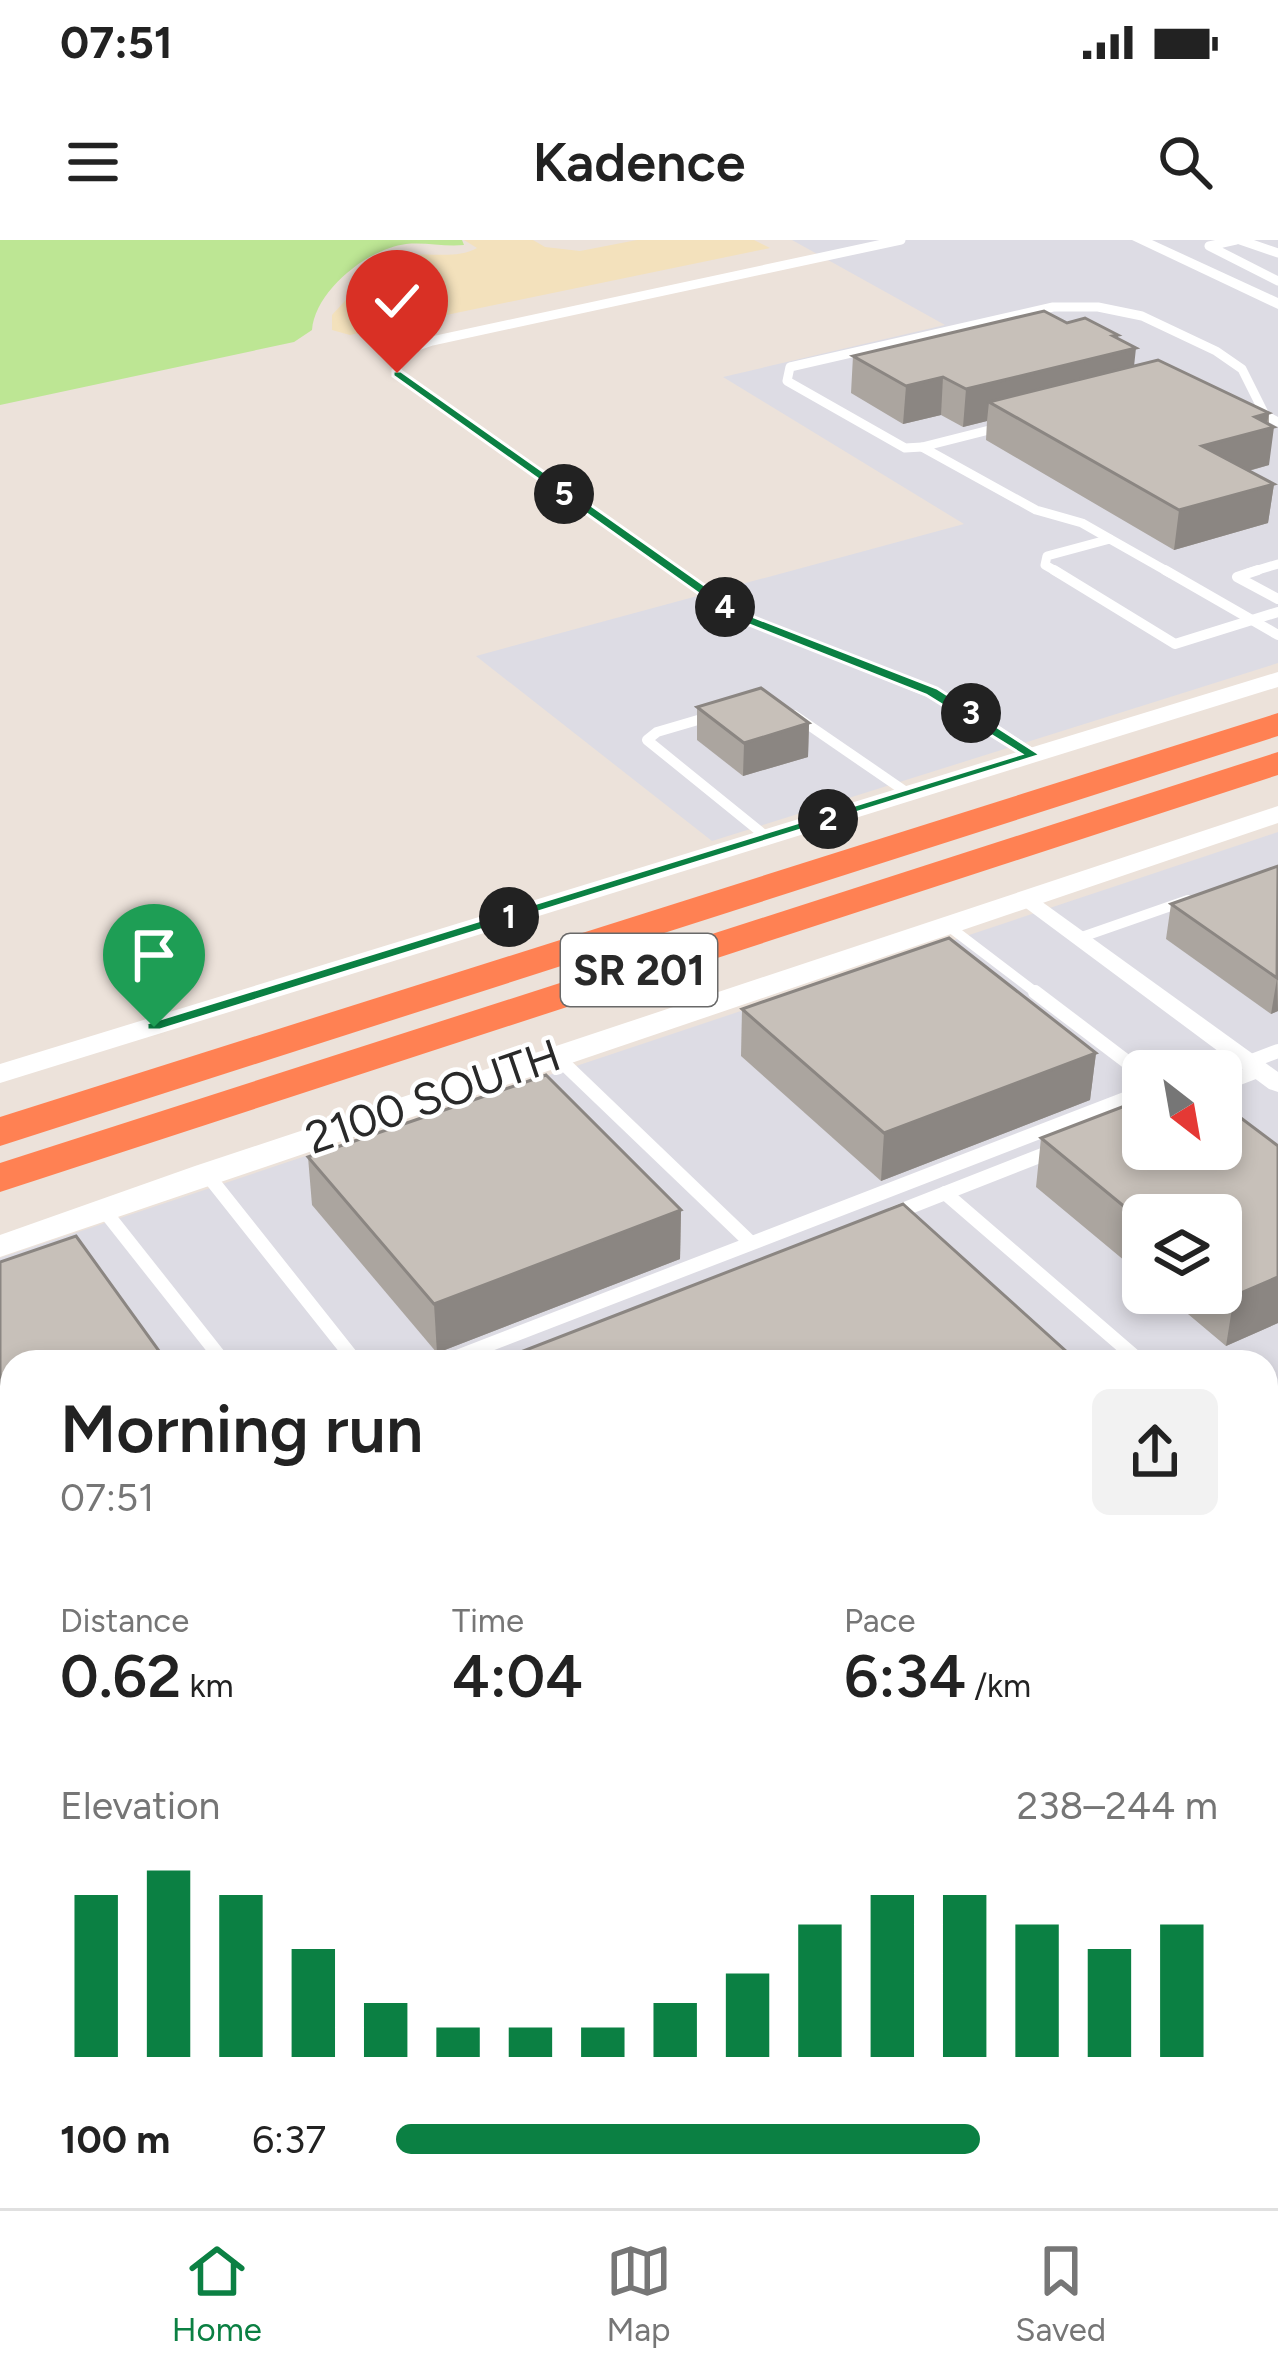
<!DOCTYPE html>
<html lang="en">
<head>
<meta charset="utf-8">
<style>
	body { margin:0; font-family:Figtree,sans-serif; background:#f2f2f2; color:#222; height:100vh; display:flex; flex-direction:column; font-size:45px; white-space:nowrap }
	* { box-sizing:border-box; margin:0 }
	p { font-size:39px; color:#767676 }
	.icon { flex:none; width:66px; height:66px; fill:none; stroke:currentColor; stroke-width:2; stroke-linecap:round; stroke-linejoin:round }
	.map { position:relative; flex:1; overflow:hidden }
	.drawer { position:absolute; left:0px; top:1110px; width:1278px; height:858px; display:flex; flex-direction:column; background:#fff; border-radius:36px 36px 0 0; box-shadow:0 6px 18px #0003 }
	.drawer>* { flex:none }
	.needle { width:78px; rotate:149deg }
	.fabs { position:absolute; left:1122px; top:810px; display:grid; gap:24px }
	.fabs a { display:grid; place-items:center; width:120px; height:120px; border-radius:18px; background:#fff; box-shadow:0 6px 18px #0003; font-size:60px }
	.pin { position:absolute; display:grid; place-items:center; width:102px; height:102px; color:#fff; margin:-123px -51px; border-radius:50% 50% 50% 0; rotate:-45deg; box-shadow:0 0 12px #0007 }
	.pin .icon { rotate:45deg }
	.km { position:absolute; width:60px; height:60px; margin:-30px; border-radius:50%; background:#222; color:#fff; font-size:33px; line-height:60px; text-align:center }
	.round { display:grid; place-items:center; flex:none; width:126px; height:126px; border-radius:18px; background:#f2f2f2 }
	.headline { display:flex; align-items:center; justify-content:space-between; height:204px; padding:0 60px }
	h1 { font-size:66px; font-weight:600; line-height:90px }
	.stats { display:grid; grid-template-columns:repeat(3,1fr); gap:18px; height:204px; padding:12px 60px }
	.stats div { display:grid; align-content:center }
	.stats b { font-size:60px; font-weight:600 }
	.stats small { font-size:33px; font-weight:400 }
	.stats p { font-size:33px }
	.chart { height:336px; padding:24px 60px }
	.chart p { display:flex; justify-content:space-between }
	.chart svg { width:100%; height:216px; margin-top:12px; stroke:#0b8043; stroke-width:6 }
	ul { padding:0 60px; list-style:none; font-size:39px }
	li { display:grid; grid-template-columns:192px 144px 1fr; align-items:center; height:90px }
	li i { height:30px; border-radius:15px; background:#0b8043 }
	.status { display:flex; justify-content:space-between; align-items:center; height:84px; padding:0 60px; background:#fff; direction:ltr }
	.status svg { height:33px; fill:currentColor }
	header { display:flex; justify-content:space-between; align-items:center; height:156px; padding:0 60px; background:#fff; font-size:54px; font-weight:600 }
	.tabs { display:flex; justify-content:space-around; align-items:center; height:168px; border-top:3px solid #e0e0e0; background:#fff; font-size:33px; color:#767676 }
	.tabs a { display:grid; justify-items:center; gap:6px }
	.tabs .active { color:#0b8043 }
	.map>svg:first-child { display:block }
	.industrial { fill:#dddce4; fill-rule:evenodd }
	.green { fill:#bde694 }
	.sand { fill:#f3e1bc }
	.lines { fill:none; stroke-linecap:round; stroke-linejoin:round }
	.service-far3 { stroke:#fff; stroke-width:9 }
	.service-far2 { stroke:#fff; stroke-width:10 }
	.service-far1 { stroke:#fff; stroke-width:14 }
	.service { stroke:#fff; stroke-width:18 }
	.minor { fill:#fff; fill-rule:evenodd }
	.tertiary { fill:#fff; fill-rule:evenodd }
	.motorway { fill:#ff8153; fill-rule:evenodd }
	.wall { fill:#aba59f }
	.shaded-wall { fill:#8b8682 }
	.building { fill:#c7c0b9; stroke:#8b8682; stroke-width:3 }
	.route { fill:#0b8043; stroke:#fff; stroke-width:3 }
	.labels { text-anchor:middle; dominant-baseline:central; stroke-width:9; stroke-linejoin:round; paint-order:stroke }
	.shield { fill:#fff; stroke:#696969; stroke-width:3 }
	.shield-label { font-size:42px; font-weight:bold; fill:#292929 }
	.street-label { font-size:45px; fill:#292929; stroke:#fff }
</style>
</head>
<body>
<div class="status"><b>07:51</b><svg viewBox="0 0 49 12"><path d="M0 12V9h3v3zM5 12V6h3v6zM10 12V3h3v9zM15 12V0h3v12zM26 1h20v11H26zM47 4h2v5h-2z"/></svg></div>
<header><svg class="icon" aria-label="menu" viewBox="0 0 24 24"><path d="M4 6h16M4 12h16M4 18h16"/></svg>Kadence<svg class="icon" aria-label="search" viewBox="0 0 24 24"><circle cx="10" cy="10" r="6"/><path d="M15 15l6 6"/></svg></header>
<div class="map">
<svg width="1278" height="1968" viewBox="0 0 1278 1968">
	<rect width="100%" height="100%" fill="#ece2da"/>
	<g class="industrial">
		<polygon points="792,0 1278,0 1278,423 712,601 476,416 964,284 723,137 945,85"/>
		<path d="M1278,592V1968H0V1018ZM1143,831H1221V909H1143ZM1143,975H1221V1053H1143ZM12,1122H1266V1956H12Z"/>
	</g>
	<path class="green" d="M0,0H462L464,5C444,7 426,2 406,4C367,9 315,51 312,90L294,102L0,165Z"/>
	<path class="sand" d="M464,0H533L545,7L580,11L637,0H754L770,8L350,95L332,90V75L354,51L384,40L388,22C417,6 450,23 477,8Z"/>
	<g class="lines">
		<g class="service-far3">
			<polyline points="1236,0 1209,6 1278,41"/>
			<polyline points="1240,0 1278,13"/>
			<polyline points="1005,186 922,207 1036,270 1082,283 1110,299"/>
			<polyline points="922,207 905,208 787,141 790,127 1053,67 1098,67 1142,76 1216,111 1242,129 1265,175 1278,182"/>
			<polyline points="679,333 397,133 397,121 409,109 432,101 901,0"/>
			<polyline points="1059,333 1045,325 1047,316 1110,299 1170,333"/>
			<polyline points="1248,333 1278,324"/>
		</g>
		<g class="service-far2">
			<polyline points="675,330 739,376 956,463 1034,515"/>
			<polyline points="1054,330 1175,404 1252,380"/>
			<polyline points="1165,330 1252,380"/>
			<polyline points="1258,330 1237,337 1278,359"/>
			<polyline points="1252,380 1278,395"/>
			<polyline points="1252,380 1278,372"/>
			<polyline points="715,475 657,492 647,500 768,598"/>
			<polyline points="794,475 909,554"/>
			<polyline points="947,685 1039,755"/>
			<polyline points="1079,698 1188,660"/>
		</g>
		<g class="service-far1">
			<polyline points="1035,752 1143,834"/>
			<polyline points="555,815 750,1002"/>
			<polyline points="1249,822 1278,811"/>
			<polyline points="1200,831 1240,816"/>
			<polyline points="1221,845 1260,830"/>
			<polyline points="206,933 356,1122"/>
			<polyline points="945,953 1141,1122"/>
			<polyline points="103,969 224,1122"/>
			<polyline points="892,974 1055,910"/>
			<polyline points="444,1122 1143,852"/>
			<polyline points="3,1290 12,1287"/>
		</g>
		<g class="service">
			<polyline points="0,1291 12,1287"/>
			<polyline points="1266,1372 1278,1383"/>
			<polyline points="0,1625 12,1620"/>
			<polyline points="1157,1956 1167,1968"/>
		</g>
		<g class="minor">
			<polygon points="1132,0 1152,0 1278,58 1278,69"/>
			<polygon points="1027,651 1278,832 1278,852 1269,849 1019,663 1019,653"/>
			<polygon points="1278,1147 1278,1168 1266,1172 1266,1151"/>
			<polygon points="12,1720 12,1753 0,1757 0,1724"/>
			<polygon points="956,1956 998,1956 1004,1968 961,1968"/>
		</g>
		<g class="tertiary">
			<polygon points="1278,432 1278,447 0,843 0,824"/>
			<polygon points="1278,566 1278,583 0,1017 0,995 195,926"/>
		</g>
		<g class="motorway">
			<polygon points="1278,473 1278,496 0,906 0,877"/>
			<polygon points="1278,512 1278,535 0,952 0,923"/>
		</g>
	</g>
	<g class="wall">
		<polygon points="1067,83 1118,98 1134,126 1269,173 1269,225 1249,231 1274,244 1268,283 1174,310 986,200 987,181 963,187 941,175 903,184 851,153 853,116"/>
		<polygon points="697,467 809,483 808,517 743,536 697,500"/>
		<polygon points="1278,626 1278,771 1271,774 1166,699 1171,664"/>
		<polygon points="742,769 1096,813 1090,860 881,941 741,816"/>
		<polygon points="1041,898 1278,906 1278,1083 1226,1106 1163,1053 1221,1053 1221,975 1143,975 1143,1036 1036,947"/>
		<polygon points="308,917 681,970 680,1019 437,1113 312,965"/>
		<polygon points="0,1022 12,1122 12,1277 0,1278"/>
		<polygon points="1278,1202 1278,1265 1266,1254 1266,1208"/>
	</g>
	<g class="shaded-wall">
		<polygon points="1118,95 1116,112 1136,108 1132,145 989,162 987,181 963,187 966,149"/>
		<polygon points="943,137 941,175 903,184 906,146"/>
		<polygon points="1269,173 1266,189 1274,187 1269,225 1197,245 1202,206 1255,177"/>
		<polygon points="1274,244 1268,283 1174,310 1179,270"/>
		<polygon points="809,483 808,517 743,536 744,503"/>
		<polygon points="1277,738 1278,771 1271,774"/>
		<polygon points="1096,813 1090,860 881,941 884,893"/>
		<polygon points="681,970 680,1019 437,1113 434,1064"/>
		<polygon points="1278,1037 1278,1083 1226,1106 1234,1056"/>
		<polygon points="12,1500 12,1556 0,1561 0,1505"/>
		<polygon points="1278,1892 1278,1937 1266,1944 1266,1899"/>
	</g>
	<g class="building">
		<polygon points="1044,71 1067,83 1085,78 1118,95 1113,96 1136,108 966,149 943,137 906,146 853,116"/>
		<polygon points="1158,120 1269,173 1255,177 1274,187 1202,206 1274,244 1179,270 989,162"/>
		<polygon points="761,448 809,483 744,503 697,467"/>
		<polygon points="1278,626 1277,738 1171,664"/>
		<polygon points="949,698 1096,813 884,893 742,769"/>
		<polygon points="546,835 681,970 434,1064 308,917"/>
		<polygon points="1143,859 1143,909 1221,909 1221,863 1278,906 1278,1037 1234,1056 1221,1045 1221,975 1143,975 1143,982 1041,898"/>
		<polygon points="903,964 1078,1122 495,1122 650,1062"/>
		<polygon points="76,996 167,1122 12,1122 12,1225 0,1226 0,1022"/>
		<polygon points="1278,1202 1278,1219 1266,1209"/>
		<polygon points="0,1324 12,1326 12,1500 0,1505"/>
		<polygon points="1266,1472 1278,1484 1278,1892 1266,1899"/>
		<polygon points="587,1956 864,1956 873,1968 564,1968"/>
	</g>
	<polygon class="route" points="393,131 401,131 744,373 937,448 1041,515 160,790 147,790 147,783 1021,514 926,455 734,379 393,136"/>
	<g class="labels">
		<rect class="shield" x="561" y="694" width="156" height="72" rx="9"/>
		<g class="shield-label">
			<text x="639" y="730">SR 201</text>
		</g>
		<g class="street-label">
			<text transform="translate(433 856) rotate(-19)">2100 SOUTH</text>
		</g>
	</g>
</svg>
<div class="fabs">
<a><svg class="needle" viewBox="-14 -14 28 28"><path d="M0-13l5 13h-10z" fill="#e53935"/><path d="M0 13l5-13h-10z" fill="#767676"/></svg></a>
<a><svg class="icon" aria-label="layers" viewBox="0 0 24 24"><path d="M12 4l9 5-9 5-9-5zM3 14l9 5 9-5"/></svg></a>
</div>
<div class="pin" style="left:154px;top:787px;background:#1e9e55"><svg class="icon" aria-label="arrive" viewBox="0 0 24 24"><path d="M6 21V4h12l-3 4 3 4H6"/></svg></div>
<div class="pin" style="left:397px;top:133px;background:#d93025"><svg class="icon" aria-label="check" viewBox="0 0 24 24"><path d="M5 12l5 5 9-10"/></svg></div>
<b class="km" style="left:509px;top:677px">1</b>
<b class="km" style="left:828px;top:579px">2</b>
<b class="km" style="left:971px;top:473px">3</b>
<b class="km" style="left:725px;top:367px">4</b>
<b class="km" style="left:564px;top:254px">5</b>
<section class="drawer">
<div class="headline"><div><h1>Morning run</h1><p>07:51</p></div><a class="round"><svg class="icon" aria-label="share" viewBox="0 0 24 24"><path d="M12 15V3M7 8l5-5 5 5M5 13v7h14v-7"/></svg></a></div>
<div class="stats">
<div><p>Distance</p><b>0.62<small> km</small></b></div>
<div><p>Time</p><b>4:04</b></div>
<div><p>Pace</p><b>6:34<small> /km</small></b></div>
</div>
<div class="chart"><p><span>Elevation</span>238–244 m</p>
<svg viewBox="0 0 160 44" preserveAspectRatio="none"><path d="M5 44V11M15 44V6M25 44V11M35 44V22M45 44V33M55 44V38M65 44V38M75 44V38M85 44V33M95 44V27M105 44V17M115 44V11M125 44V11M135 44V17M145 44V22M155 44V17"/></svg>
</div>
<ul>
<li><b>100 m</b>6:37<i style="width:71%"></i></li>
</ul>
</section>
</div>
<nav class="tabs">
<a class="active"><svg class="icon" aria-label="home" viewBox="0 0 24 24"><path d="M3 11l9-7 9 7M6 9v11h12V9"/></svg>Home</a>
<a><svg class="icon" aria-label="map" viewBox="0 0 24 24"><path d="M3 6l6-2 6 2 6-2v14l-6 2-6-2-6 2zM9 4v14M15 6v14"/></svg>Map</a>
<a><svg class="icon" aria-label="saved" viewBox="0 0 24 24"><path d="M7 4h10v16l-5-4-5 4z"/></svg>Saved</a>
</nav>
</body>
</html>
